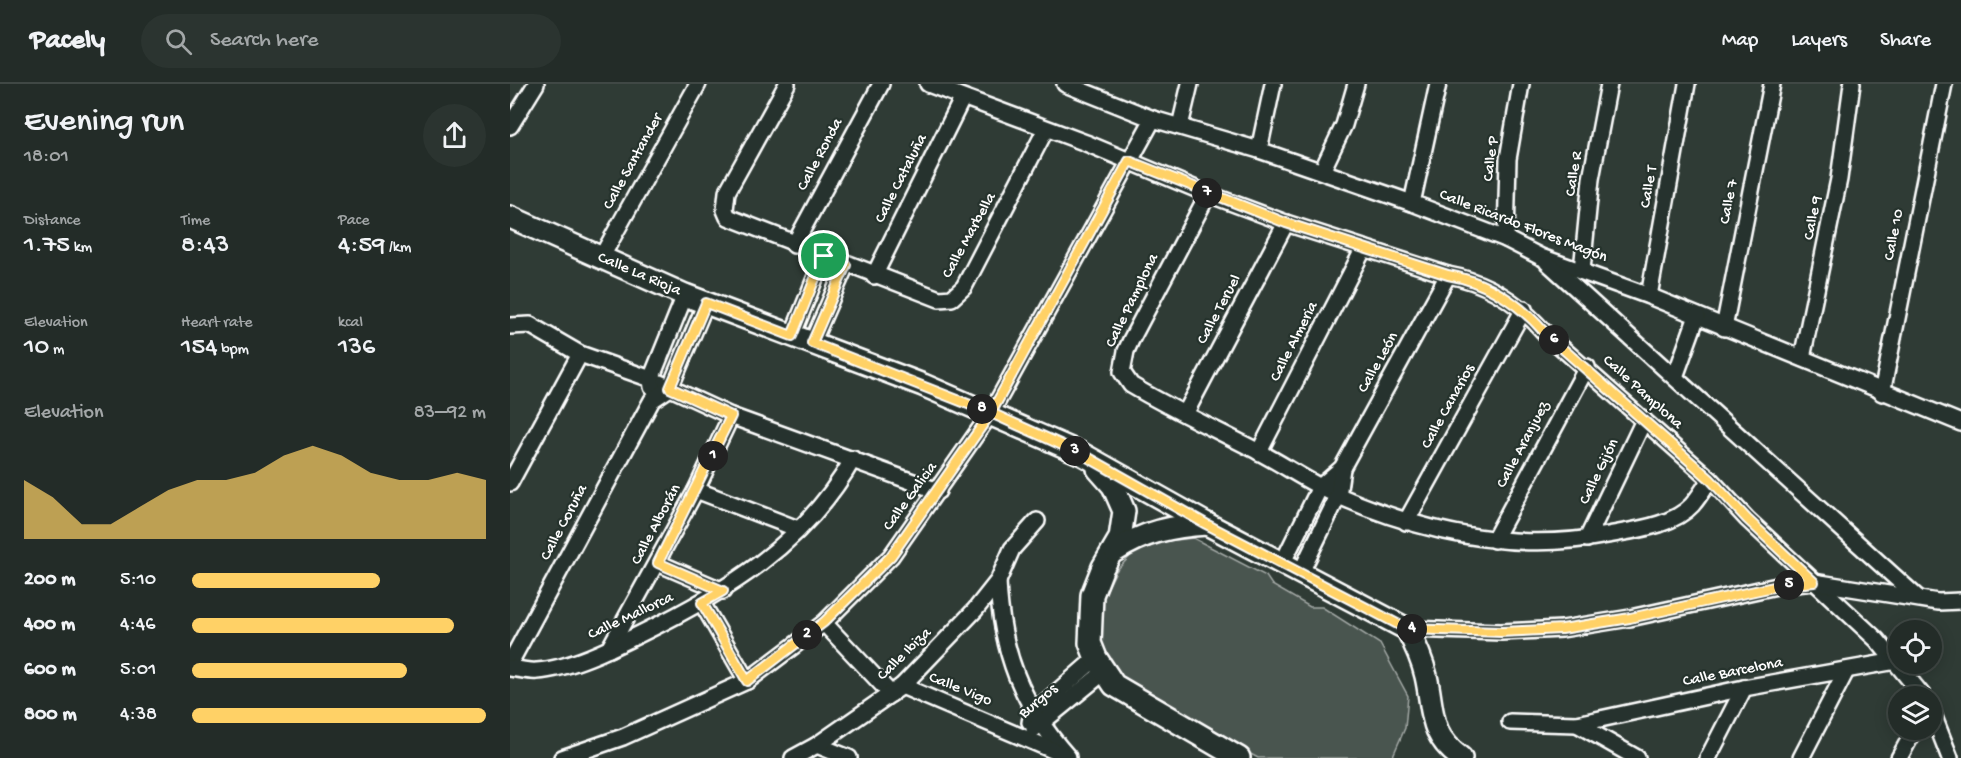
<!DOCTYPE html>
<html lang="en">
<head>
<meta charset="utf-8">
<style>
	body { margin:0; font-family:"Gochi Hand",sans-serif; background:#2b3430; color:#f1f3f6; height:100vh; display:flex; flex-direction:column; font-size:22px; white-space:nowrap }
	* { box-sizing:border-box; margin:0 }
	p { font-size:20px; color:#a3a7a8 }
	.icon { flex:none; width:33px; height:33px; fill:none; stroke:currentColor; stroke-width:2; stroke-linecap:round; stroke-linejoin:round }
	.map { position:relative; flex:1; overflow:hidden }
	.sheet { display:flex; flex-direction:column; background:#232c28; width:510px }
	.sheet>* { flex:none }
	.buttons { position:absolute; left:1378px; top:536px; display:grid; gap:12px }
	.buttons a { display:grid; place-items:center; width:54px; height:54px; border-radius:50%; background:#232c28; box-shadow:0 3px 15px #0003,0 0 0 2px #404845; font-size:30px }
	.pin { position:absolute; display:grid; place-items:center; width:51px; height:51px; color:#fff; margin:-26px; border:3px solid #fff; border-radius:50%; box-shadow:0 2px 6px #0007 }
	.km { position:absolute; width:30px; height:30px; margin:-15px; border-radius:50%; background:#222; color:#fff; font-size:16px; line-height:30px; text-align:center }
	.round { display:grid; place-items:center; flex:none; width:63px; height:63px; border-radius:32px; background:#2b3430 }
	.summary { display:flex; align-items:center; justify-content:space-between; height:102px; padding:0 24px }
	h1 { font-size:33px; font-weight:600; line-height:45px }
	.stats { display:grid; grid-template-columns:repeat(3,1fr); gap:9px; height:102px; padding:6px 24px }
	.stats div { display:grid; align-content:center }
	.stats b { font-size:26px; font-weight:600 }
	.stats small { font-size:16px; font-weight:400 }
	.stats p { font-size:16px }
	.chart { height:168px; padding:12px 24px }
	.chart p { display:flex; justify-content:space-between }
	.chart svg { width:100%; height:108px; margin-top:6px; fill:#ffd166; opacity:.7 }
	ul { padding:0 24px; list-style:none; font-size:20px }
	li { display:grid; grid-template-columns:96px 72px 1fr; align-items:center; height:45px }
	li i { height:15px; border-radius:8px; background:#ffd166 }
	header { display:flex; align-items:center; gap:36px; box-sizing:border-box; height:84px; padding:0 30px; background:#232c28; border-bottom:2px solid #404845 }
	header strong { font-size:28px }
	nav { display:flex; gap:33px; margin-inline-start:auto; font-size:21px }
	.search { width:420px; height:54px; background:#2b3430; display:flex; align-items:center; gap:15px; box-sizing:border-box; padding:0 21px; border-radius:33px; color:#a3a7a8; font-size:22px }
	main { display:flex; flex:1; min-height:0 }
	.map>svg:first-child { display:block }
	.green { fill:#4a544f; stroke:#a4aaa7; stroke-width:1.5 }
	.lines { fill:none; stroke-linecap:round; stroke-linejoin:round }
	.street-casing { stroke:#fff; stroke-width:20 }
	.secondary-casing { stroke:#fff; stroke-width:26 }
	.street { stroke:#26332d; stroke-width:15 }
	.secondary { stroke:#26332d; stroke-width:21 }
	.route-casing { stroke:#fff; stroke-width:12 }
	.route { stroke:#ffd166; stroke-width:8 }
	.labels { text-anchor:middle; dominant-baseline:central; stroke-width:4.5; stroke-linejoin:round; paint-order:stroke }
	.street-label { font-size:16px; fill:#fff; stroke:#26332d }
</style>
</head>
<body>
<header>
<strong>Pacely</strong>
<div class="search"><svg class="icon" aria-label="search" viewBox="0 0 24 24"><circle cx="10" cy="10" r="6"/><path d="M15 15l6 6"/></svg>Search here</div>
<nav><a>Map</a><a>Layers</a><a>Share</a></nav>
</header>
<main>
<section class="sheet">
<div class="summary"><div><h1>Evening run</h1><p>18:01</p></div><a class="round"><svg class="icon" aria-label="share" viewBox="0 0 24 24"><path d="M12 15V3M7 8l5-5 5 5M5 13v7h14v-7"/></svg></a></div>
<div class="stats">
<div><p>Distance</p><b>1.75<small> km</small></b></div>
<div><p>Time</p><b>8:43</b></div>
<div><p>Pace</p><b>4:59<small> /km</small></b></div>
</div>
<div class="stats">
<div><p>Elevation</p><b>10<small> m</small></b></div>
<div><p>Heart rate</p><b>154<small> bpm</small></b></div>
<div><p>kcal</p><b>136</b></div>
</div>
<div class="chart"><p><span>Elevation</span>83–92 m</p>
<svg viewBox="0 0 160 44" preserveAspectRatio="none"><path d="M0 44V20L10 27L20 38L30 38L40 31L50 24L60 20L70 20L80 17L90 10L100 6L110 10L120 17L130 20L140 20L150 17L160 20V44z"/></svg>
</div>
<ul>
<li><b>200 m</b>5:10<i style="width:64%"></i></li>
<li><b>400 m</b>4:46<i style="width:89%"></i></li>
<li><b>600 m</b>5:01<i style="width:73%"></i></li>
<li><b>800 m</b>4:38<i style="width:100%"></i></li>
</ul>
</section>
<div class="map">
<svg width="1451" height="674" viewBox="0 0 1451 674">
	<rect width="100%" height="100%" fill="#2f3b35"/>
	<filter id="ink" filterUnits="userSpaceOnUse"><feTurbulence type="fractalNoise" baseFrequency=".0167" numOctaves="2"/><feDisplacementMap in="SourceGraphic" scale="12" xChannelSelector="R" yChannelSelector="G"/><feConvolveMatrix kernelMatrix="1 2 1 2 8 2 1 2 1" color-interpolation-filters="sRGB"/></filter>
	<g filter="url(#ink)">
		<polygon class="green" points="683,454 756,492 762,501 800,523 812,523 870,560 898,612 895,644 882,674 748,674 605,596 584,563 587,526 606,487 627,465 657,457"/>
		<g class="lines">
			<g class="street-casing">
				<g id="street">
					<polyline points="277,0 217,108 215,126 218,133 429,215 442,214 454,203 536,45"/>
					<polyline points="418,0 576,59 698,110"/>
					<polyline points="555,0 643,35 749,66 902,119 996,155 1031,173 1139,212 1451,339"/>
					<polyline points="0,42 26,0"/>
					<polyline points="670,42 680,0"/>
					<polyline points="749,66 763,0"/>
					<polyline points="812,87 834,41 846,0"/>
					<polyline points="902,119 928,0"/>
					<polyline points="996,155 998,75 1011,0"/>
					<polyline points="284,161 371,0"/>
					<polyline points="91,174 188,0"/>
					<polyline points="1037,178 1408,514"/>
					<polyline points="1072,186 1081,95 1099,0"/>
					<polyline points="364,192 452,15"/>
					<polyline points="1139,212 1177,0"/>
					<polyline points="0,242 20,241 70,270 141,295 221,332 428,407"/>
					<polyline points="1214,244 1262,0"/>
					<polyline points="282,252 314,172"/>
					<polyline points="302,259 336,181"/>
					<polyline points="1292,274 1329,95 1342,0"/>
					<polyline points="1165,293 1187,232"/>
					<polyline points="142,303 141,295 175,211"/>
					<polyline points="1372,309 1434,0"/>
					<polyline points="675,330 776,139"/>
					<polyline points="749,368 854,164"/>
					<path d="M1200,395C1195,403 1189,413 1182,421C1163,442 1124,446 1098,451C1006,469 914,449 829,412C801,400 776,382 749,368C707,346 663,326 621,301L612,288L616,267L621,256L698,110L776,139L938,191C978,198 1009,219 1035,249L1200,395L1237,435L1367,556L1413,612"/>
					<polyline points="0,399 70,270"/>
					<polyline points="186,406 288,445"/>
					<polyline points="896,438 1014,225"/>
					<polyline points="1077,455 1134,336"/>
					<polyline points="984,456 1077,283"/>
					<polyline points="148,479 213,507"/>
					<polyline points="772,480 810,403 832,384 938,191"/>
					<polyline points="790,490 828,412 832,384"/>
					<path d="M488,497C491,568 511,620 558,673"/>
					<polyline points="192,519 237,597"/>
					<polyline points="314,539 381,610"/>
					<polyline points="897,545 991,548 1052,545 1120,534 1267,502 1304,498 1428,518 1451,517"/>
					<polyline points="99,565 186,406 221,332"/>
					<polyline points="0,579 142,316 160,304 196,219"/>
					<path d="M0,584C9,585 19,588 27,587C59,585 102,564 130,550C216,508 294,461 343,375"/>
					<polyline points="392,602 552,670"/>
					<polyline points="1422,628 1440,674"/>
					<polyline points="520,638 523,629 586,574"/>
					<polyline points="1000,638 1067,640 1234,604 1386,577"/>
					<polyline points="1067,640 1127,674"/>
					<polyline points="524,645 594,588"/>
					<polyline points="307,661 339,674"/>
					<polyline points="52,674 113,653 237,597 314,539 381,472 481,329 643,35"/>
					<polyline points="283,674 307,661 392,602 465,526 488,497 502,465 527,437"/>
					<polyline points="1198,674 1234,604"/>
					<polyline points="1291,674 1336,587"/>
					<polyline points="1389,674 1405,645"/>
				</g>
			</g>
			<g class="secondary-casing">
				<g id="secondary">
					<path d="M0,133L175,211L413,301L572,370L697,440L897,545C905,560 912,575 916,592C924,627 918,650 951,674"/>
					<polyline points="588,385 603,402 614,427 610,454 593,483 582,511 580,559 586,574 604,601 729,674"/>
					<path d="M605,467C634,448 662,442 697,440"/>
				</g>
			</g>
			<use href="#street" class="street"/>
			<use href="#secondary" class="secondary"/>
		</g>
	</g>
	<g class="lines" filter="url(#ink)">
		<g class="route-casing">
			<path id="route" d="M314,172L282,252L196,219L160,304L221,332L148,479L213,507L192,519L237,597L314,538L381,472L481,329L572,370L696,440L897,545L991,548L1052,545L1120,534L1268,502L1304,498L1237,435L1200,395L1035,249C1009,219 978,198 938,191L776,139L619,77L481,329L302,259L336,181L314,172"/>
		</g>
		<use href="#route" class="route"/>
	</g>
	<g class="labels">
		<g class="street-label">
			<text transform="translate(311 71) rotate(-62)">Calle Ronda</text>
			<text transform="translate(982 75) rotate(-83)">Calle P</text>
			<text transform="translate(124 78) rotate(-61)">Calle Santander</text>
			<text transform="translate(1065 90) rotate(-81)">Calle R</text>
			<text transform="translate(392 95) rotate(-63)">Calle Cataluña</text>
			<text transform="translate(1140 103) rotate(-80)">Calle T</text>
			<text transform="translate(1220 118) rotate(-79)">Calle 7</text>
			<text transform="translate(1304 134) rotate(-79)">Calle 9</text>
			<text transform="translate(1013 143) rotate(21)">Calle Ricardo Flores Magón</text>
			<text transform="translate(1385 151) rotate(-79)">Calle 10</text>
			<text transform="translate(460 152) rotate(-61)">Calle Marbella</text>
			<text transform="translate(129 191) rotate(23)">Calle La Rioja</text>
			<text transform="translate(623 217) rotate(-64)">Calle Pamplona</text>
			<text transform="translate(710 226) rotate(-62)">Calle Teruel</text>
			<text transform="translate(785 258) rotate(-63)">Calle Almeria</text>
			<text transform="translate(869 279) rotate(-61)">Calle León</text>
			<text transform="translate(1132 309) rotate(42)">Calle Pamplona</text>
			<text transform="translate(939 323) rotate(-61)">Calle Canarios</text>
			<text transform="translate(1014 361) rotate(-62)">Calle Aranjuez</text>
			<text transform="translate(1090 388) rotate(-64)">Calle Gijón</text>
			<text transform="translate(401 413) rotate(-54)">Calle Galicia</text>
			<text transform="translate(55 439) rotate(-62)">Calle Coruña</text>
			<text transform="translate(147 441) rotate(-62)">Calle Alborán</text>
			<text transform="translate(121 533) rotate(-25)">Calle Mallorca</text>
			<text transform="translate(395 571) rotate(-44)">Calle Ibiza</text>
			<text transform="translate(1223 589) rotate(-11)">Calle Barcelona</text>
			<text transform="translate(450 606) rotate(22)">Calle Vigo</text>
			<text transform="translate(529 618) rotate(-40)">Burgos</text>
		</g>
	</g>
</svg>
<div class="buttons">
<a><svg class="icon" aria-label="locate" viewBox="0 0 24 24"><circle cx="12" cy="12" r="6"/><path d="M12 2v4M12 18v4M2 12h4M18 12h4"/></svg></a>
<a><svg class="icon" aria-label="layers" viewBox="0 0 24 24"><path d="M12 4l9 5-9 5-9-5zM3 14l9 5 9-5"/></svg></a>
</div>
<div class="pin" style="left:314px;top:172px;background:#1e9e55"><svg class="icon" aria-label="arrive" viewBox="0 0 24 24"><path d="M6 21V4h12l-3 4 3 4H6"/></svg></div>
<b class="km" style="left:203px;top:372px">1</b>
<b class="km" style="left:297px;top:551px">2</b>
<b class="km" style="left:565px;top:367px">3</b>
<b class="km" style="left:902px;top:545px">4</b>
<b class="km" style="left:1279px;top:501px">5</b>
<b class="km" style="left:1044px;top:256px">6</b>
<b class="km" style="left:697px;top:109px">7</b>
<b class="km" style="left:472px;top:325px">8</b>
</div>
</main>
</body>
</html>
